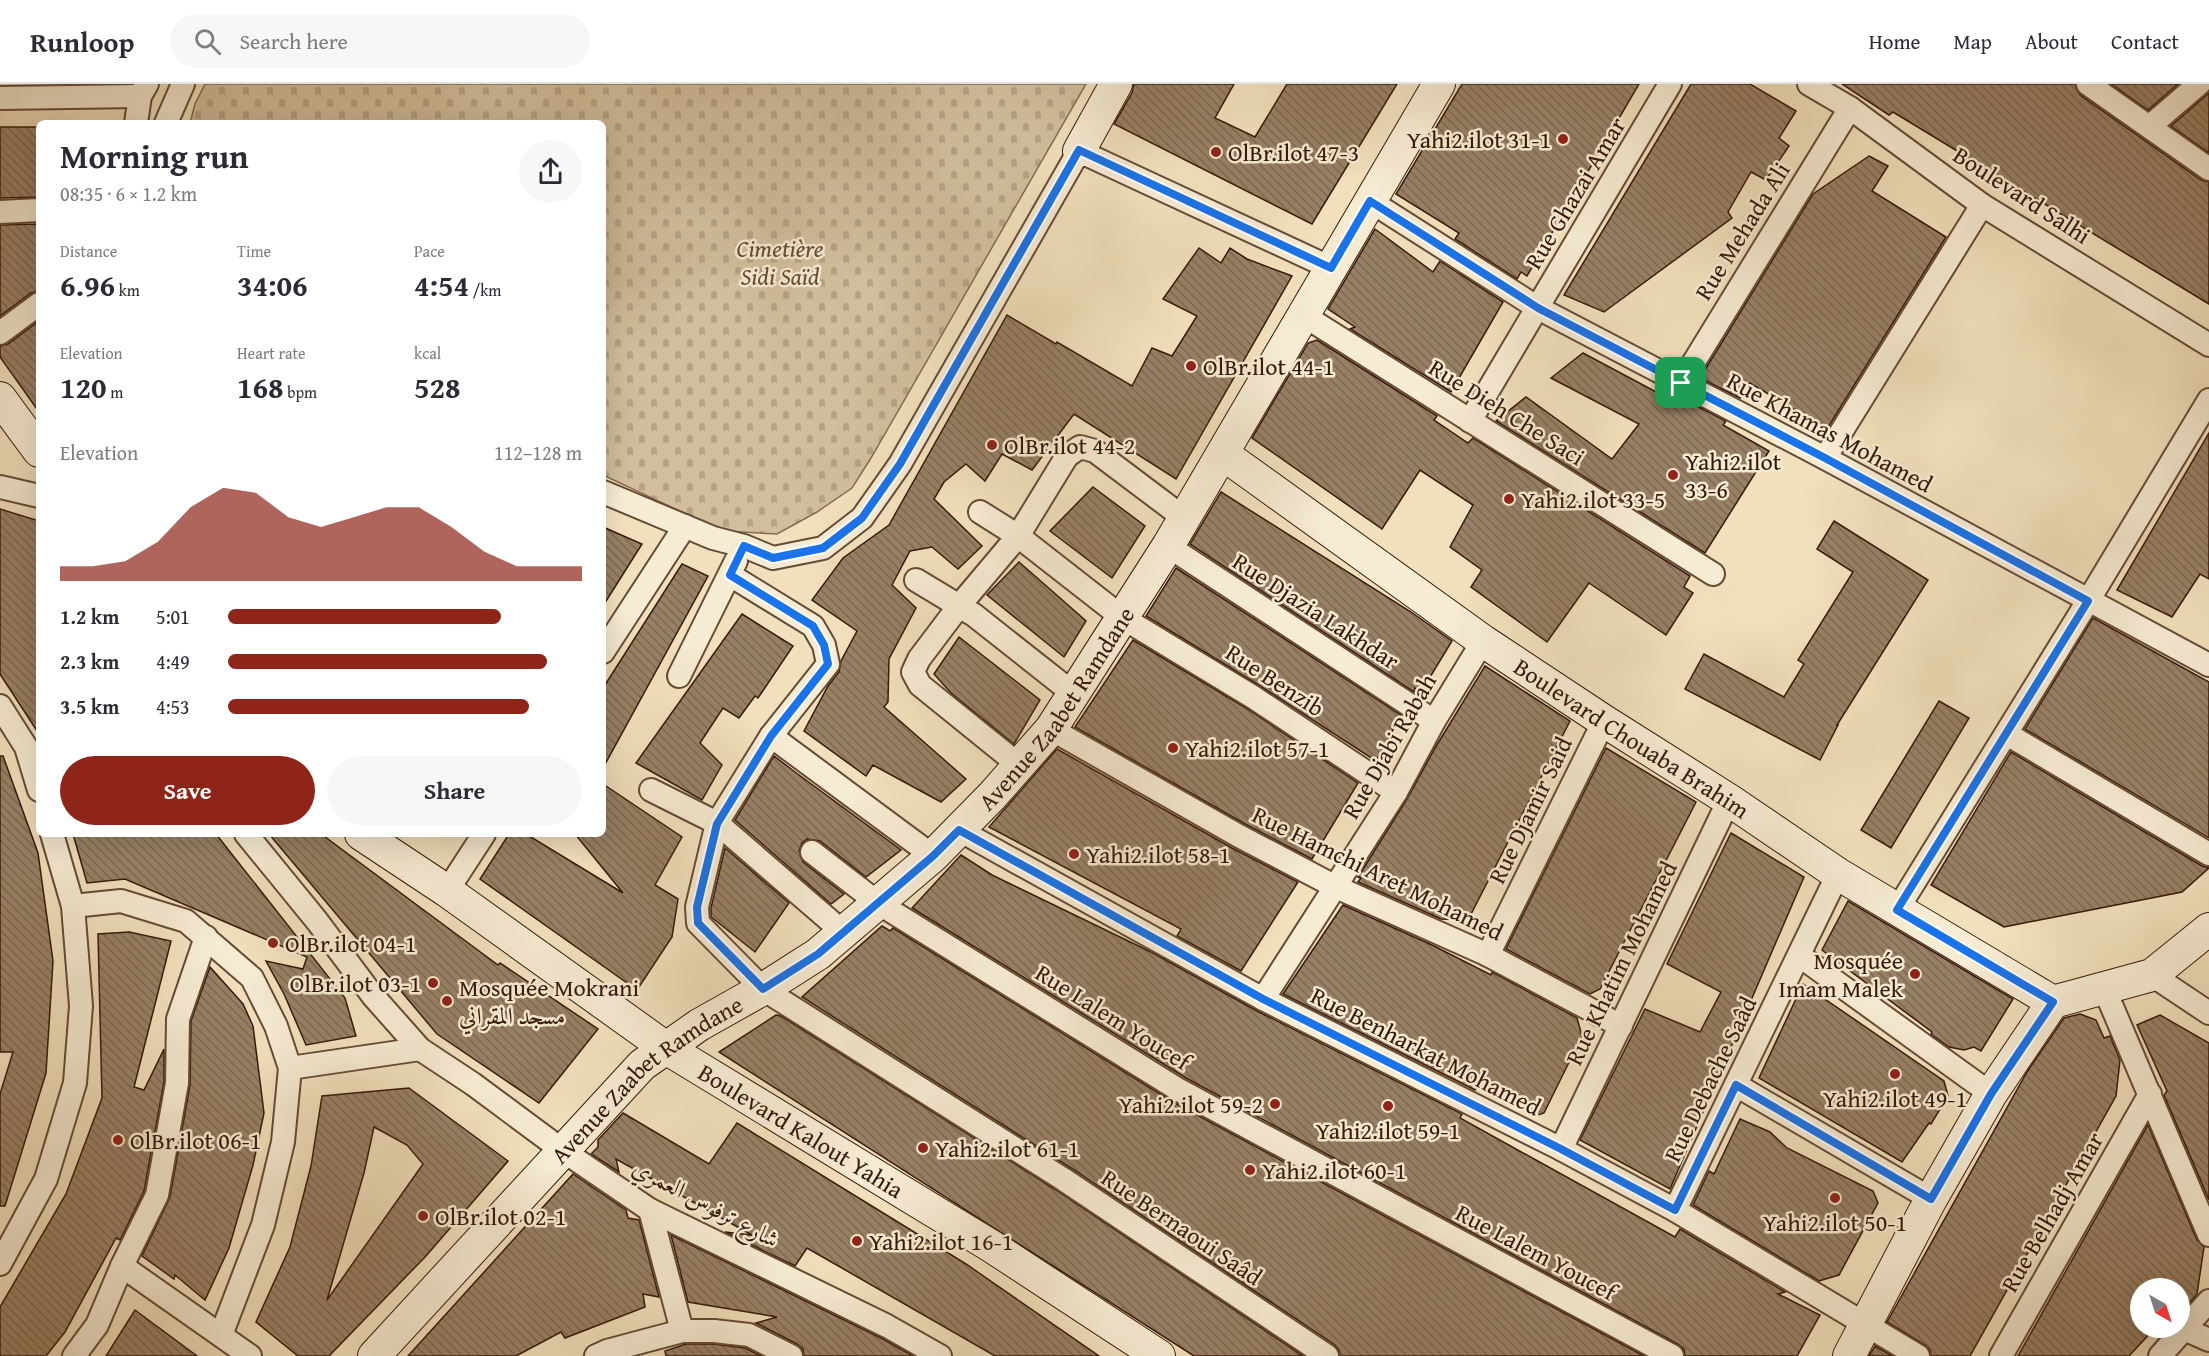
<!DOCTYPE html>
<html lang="en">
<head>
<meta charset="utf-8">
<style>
	body { margin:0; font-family:"Gentium Book Plus",Amiri,serif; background:#f7f7f7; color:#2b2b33; height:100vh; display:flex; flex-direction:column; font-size:22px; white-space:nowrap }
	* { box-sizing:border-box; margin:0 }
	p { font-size:20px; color:#7c7c81 }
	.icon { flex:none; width:33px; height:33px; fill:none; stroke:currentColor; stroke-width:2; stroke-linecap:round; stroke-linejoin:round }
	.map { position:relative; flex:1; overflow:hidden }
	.details { position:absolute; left:36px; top:36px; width:570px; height:717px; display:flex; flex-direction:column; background:#fff; border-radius:9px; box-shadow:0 6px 24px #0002 }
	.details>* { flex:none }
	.needle { width:39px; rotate:141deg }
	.fabs { position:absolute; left:2130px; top:1194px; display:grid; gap:12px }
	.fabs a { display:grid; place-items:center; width:60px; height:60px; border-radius:50%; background:#fff; box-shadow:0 6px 24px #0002; font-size:30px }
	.pin { position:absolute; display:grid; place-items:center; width:51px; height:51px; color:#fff; margin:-26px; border-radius:12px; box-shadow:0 3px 9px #0006 }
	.round { display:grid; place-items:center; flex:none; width:63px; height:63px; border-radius:32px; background:#f7f7f7 }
	.overview { display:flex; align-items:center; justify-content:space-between; height:102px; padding:0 24px }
	h1 { font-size:33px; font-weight:700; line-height:45px }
	.stats { display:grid; grid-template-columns:repeat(3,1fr); gap:9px; height:102px; padding:6px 24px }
	.stats div { display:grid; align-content:center }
	.stats b { font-size:30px; font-weight:700 }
	.stats small { font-size:16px; font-weight:400 }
	.stats p { font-size:16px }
	.chart { height:168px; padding:12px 24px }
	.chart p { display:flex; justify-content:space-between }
	.chart svg { width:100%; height:108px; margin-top:6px; fill:#8f2418; opacity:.7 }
	.button { display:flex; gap:12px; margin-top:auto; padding:12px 24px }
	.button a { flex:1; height:69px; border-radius:36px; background:#8f2418; color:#fff; font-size:24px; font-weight:700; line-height:69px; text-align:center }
	.button a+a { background:#f7f7f7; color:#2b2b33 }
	ul { padding:0 24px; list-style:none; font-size:20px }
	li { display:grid; grid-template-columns:96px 72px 1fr; align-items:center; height:45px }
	li i { height:15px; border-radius:8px; background:#8f2418 }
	header { display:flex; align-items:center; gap:36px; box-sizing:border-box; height:84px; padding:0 30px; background:#fff; border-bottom:2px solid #e1e1e2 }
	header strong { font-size:28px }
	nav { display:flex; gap:33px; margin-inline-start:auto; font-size:21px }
	.search { width:420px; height:54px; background:#f7f7f7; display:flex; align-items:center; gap:15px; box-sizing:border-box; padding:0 21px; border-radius:33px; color:#7c7c81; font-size:22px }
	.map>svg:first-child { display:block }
	.cemetery { fill:url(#cemetery-stones); stroke:#856b52; stroke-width:1.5 }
	.building { fill:url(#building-back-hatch); stroke:#381808; stroke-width:1.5; fill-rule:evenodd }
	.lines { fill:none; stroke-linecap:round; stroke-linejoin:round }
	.street-casing { stroke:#664a35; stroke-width:26 }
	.secondary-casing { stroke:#381808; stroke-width:34 }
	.street { stroke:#f6ebd3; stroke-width:22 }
	.secondary { stroke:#f6ebd3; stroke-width:32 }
	.route-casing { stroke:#fff; stroke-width:12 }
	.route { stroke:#1a73e8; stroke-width:8 }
	.poi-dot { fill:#8f2418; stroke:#f6ebd3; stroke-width:2 }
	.labels { text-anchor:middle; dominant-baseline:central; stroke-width:5; stroke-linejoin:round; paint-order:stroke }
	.poi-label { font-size:24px; fill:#381808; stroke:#f6ebd3; text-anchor:start }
	.street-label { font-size:24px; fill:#381808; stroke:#f6ebd3 }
	.park-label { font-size:24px; font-style:italic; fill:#664a35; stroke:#f6ebd3 }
</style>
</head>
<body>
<header>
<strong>Runloop</strong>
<div class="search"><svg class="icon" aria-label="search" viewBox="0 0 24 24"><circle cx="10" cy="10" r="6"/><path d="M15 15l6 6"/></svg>Search here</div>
<nav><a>Home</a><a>Map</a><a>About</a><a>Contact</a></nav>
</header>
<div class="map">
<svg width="2209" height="1272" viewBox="0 0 2209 1272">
	<defs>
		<pattern id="cemetery-stones" width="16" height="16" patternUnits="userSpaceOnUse" patternTransform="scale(1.5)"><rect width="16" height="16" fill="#d2be9d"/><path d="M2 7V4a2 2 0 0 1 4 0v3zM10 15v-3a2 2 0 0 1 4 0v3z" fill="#b5a386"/></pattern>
		<pattern id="building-back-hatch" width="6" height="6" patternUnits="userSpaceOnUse" patternTransform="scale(1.5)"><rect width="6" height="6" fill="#988066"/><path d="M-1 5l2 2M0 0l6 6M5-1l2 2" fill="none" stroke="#7d6852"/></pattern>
	</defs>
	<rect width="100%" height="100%" fill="#f1e0bc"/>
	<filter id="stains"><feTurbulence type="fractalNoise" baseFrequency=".00333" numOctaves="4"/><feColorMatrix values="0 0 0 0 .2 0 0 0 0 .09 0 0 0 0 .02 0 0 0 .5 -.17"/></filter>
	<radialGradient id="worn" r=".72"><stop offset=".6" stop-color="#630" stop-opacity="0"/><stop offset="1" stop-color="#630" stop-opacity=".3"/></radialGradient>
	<polygon class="cemetery" points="205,0 1086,0 871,374 852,404 817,428 777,450 722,447 603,391 603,39 190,39 195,20"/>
	<g class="building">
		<polygon points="1134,0 1234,0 1215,34 1255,53 1287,0 1397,0 1312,140 1114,40 1132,9"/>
		<polygon points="1462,0 1639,0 1527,192 1521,188 1517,195 1455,155 1459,149 1396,110"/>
		<polygon points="1691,0 1750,0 1796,27 1779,54 1789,62 1766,96 1751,88 1728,128 1732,134 1604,228 1564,211"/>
		<polygon points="1842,0 2075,0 2080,11 2201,96 2209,98 2209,220 1893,28 1889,31"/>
		<polygon points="2111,0 2178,0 2148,26"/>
		<polygon points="2209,9 2209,69 2171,42"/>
		<polygon points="0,43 39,43 39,113 0,114"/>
		<polygon points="1869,72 1888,82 1872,107 1946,153 1827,345 1750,299 1740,314 1700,294 1813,110"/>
		<polygon points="39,140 39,207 31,209 0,232 0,141"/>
		<polygon points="1375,145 1433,188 1440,177 1503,218 1451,308 1350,245 1355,243 1328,225"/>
		<polygon points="1199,164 1221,179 1230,164 1247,175 1292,192 1176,395 1074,330 1032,386 1002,370 985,397 966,380 944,398 934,415 982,462 958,485 932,463 910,467 892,501 916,524 889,575 888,618 884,623 966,695 941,718 873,681 866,692 804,647 828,602 839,588 841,577 857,547 812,516 843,474 889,441 1007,231 1056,260 1057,258 1132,302 1152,264 1172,272 1197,232 1163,215"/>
		<polygon points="39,237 39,328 0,273 0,262 8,260"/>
		<polygon points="1317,256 1437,332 1434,336 1468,359 1473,354 1690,492 1684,503 1693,509 1666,551 1589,499 1547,558 1471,503 1482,486 1450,463 1473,421 1420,386 1382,445 1252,354 1308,259"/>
		<polygon points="1583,269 1658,309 1660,306 1679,316 1681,314 1726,337 1723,341 1769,367 1705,469 1496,337 1526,313 1612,375 1639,340 1551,294"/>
		<polygon points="2209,349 2209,495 2200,490 2172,533 2117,506"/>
		<polygon points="1093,403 1145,442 1112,494 1050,447"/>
		<polygon points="1221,408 1411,528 1452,557 1421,608 1415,604 1414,608 1190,460"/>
		<polygon points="0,425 39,437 39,650 0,590"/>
		<polygon points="1834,437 1928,496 1837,641 1838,641 1820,676 1685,605 1704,570 1784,613 1804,580 1798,576 1853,488 1817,465"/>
		<polygon points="603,443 642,460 603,522"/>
		<polygon points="1019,478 1086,537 1064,573 987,511"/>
		<polygon points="682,480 708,492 603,684 603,604"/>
		<polygon points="1176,484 1401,631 1376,677 1260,602 1146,532"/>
		<polygon points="742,530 793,562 758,614 755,612 739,634 723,624 700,659 722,681 702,716 636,679"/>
		<polygon points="2093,534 2209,598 2209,754 2025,645"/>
		<polygon points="959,553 1040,616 1014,660 951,609 934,590"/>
		<polygon points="1133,556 1246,624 1358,699 1312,775 1245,740 1075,643"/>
		<polygon points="1485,582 1570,637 1468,836 1441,835 1358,798 1361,794 1358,793 1407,715 1435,664"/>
		<polygon points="1939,617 1969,634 1891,764 1861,746"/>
		<polygon points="1606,664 1696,718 1600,905 1590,910 1506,865"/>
		<polygon points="1057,665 1232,764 1298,798 1241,887 1177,852 1181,845 989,743"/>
		<polygon points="2011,668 2202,782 2209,784 2182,808 2004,843 1931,801"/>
		<polygon points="0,672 3,672 38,769 53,877 46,989 5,1122 0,1122 0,1010 13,968 0,968"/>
		<polygon points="774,672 795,688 901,766 866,793 820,757 807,755 802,759 799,767 803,778 844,810 831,820 735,736"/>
		<polygon points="603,700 682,753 655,801 678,815 672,853 637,906 480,795 509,750 526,750 623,809 575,750 603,750"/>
		<polygon points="1731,749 1804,793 1670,1105 1580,1056 1645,925 1700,948 1721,908 1667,880"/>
		<polygon points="73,750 216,750 345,914 356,952 306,961 284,910 266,877 303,885 307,873 125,795 87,799"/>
		<polygon points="269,750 321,750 498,881 500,879 598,945 539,1019 437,950"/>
		<polygon points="725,764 789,819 755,868 711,833 711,824"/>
		<polygon points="961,771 992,791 1153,869 1257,927 1462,1030 1460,1034 1675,1153 1680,1145 1785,1208 1778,1210 1820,1231 1797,1272 1685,1272 1684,1265 1678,1260 1186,994 912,824"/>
		<polygon points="1848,817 2013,915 1981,967 1974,963 1964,966 1949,963 1931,950 1932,948 1822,866"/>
		<polygon points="1343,821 1432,861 1491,891 1492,888 1577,934 1582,952 1544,1029 1535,1032 1478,1001 1475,1006 1283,910"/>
		<polygon points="882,842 890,847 893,844 1173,1018 1644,1272 1340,1272 1339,1266 1335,1261 1071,1084 802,913"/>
		<polygon points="129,848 171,857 134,1003 144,1006 164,965 164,998 144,1107 120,1156 116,1154 65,1248 46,1272 0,1272 0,1223 66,1110 102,1014 98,850"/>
		<polygon points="210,883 243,920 253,942 264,1029 253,1081 229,1164 205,1216 175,1191 174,1195 142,1172 170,1113 190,1001 191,937"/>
		<polygon points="1803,900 1944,997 1948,1012 1931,1040 1929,1039 1902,1078 1759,994"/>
		<polygon points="2080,930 2096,936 2104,954 2110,952 2120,976 2116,1012 1970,1272 1931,1272 1930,1266 1925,1261 1887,1238 2027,988 2064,934"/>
		<polygon points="776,931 781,932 1056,1106 1303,1272 1194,1272 719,968"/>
		<polygon points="2160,931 2209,959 2209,1116 2164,1011 2167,1007 2137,941"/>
		<path d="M409,1004L508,1077L426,1172L329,1272H298L256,1238L290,1163L311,1082L322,1012ZM374,1043L407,1061L423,1080L327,1216L364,1089Z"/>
		<polygon points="623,1029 709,1080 737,1039 966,1180 1099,1272 995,1272 807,1164 795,1182 725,1148 752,1151 616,1075 619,1088 591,1070 598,1063 598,1056"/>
		<polygon points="1740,1035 1770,1048 1787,1064 1873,1107 1878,1119 1839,1191 1819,1197 1693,1121 1709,1087 1714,1090"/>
		<polygon points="2148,1041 2197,1156 2204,1163 2197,1210 2180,1230 2180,1204 2140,1204 2140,1244 2155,1244 2129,1272 2018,1272"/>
		<polygon points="573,1090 626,1126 628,1134 639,1136 659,1213 643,1210 645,1223 565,1254 561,1248 516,1272 408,1272"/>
		<polygon points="671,1151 881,1254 913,1272 804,1272 803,1265 797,1260 756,1239 777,1233 688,1218"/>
		<polygon points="135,1226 197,1272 106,1272"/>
		<polygon points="686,1260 713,1260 745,1264 761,1272 666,1272 665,1267"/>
		<polygon points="1875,1262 1892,1272 1869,1272"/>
	</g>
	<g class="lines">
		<g class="street-casing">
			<g id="street">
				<polyline points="1809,0 1850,24 1982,121 2209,261"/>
				<polyline points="2088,0 2209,85"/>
				<polyline points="0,14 140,12"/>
				<polyline points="136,39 140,12 147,0"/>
				<polyline points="166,39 183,0"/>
				<polyline points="2150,42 2199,0"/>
				<polyline points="1370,117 1538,224 1825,374 2209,581"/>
				<polyline points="0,128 39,126"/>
				<polyline points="1303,231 1713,490"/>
				<polyline points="0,249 39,220"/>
				<polyline points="1681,299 1850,24"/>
				<polyline points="1470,337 1670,0"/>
				<polyline points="1825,374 1982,121"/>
				<polyline points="0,403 39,412"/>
				<polyline points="603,408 713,454 744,462 773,474 823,464 862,434 900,380 1079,67 1331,184"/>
				<polyline points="980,428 1018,452 1123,534 1253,613 1396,708"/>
				<polyline points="1168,462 1434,637"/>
				<polyline points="730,491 813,542 824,561 828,580 771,652 717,739 697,823 698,839 763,905 1063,1095 1327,1272"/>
				<polyline points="916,496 974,531 1074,610"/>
				<polyline points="603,568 685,442"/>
				<polyline points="679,592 736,477"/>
				<polyline points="0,622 26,663 39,706"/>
				<polyline points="1051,645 1239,752 1336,803 1488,871 1621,942"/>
				<polyline points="2007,650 2209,770"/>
				<polyline points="771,652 933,772"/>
				<polyline points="1019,681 920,601 913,588 919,575 959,522 1018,452 1067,372 1080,363 1095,367 1184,434"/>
				<polyline points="651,706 717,739 843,848"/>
				<polyline points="959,746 1263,915 1561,1065 1675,1126 1918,1272"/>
				<polyline points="246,750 317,837 373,912 420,965 473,1000 562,1066 650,1126 887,1242 940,1272"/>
				<polyline points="812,768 878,819 1179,1006 1672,1272"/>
				<polyline points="447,807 484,750"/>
				<polyline points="73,822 121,817 186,837 252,894 276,942 290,984 283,1058 263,1141 221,1251"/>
				<polyline points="1897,826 2088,517 2209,316"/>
				<polyline points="1488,871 1604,637"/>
				<polyline points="1800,872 1991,1010"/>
				<polyline points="2152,891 2209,929"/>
				<polyline points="2104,904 2209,1151"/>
				<polyline points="1263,915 1396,708 1434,637 1483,557"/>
				<polyline points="290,984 420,965"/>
				<polyline points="1736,1001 1931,1115"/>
				<polyline points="1561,1065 1729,716"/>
				<polyline points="650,1126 682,1247"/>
				<polyline points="1675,1126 1838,790"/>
				<polyline points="0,1180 46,1095 75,999 81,922 73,822 52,750"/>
				<polyline points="122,1182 250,1272"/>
				<polyline points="2184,1245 2209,1256"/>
				<polyline points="74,1272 97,1241 122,1182 157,1111 177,999 178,935 206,853"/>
				<polyline points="596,1272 607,1267 682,1247 714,1247 749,1251 791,1272"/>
				<polyline points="2001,1272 2150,1010"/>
				<polyline points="2160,1272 2209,1217"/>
			</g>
		</g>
		<g class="secondary-casing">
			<g id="secondary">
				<polyline points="1079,67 1116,0"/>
				<polyline points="0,314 39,367"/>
				<path id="s1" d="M1223,370L1483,557L1604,637L1729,716L1838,790L2053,918"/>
				<path id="s2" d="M361,750L447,807L666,964L991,1162L1159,1272"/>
				<path id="s3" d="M374,1272L642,981L699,941L763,905L818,870L933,772L992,712L1051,645L1168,462L1439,0"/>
				<polyline points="1849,1272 1931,1115 1991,1010 2053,918 2152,891 2209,845"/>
			</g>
		</g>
		<use href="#street" class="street"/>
		<use href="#secondary" class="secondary"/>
	</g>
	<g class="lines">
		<g class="route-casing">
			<polygon id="route" points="1079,66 1331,184 1370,117 1538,224 1825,374 2088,517 1897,826 2053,918 1991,1010 1931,1115 1736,1001 1675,1126 1561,1065 1263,915 959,746 933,772 818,870 763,905 698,839 697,823 717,740 771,652 828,580 824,561 813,542 730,491 744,462 773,474 823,464 862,434 900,380"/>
		</g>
		<use href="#route" class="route"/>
	</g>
	<g class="poi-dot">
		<circle cx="1563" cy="55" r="6"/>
		<circle cx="1216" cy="68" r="6"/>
		<circle cx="1191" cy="282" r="6"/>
		<circle cx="992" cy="361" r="6"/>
		<circle cx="1673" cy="391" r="6"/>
		<circle cx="1509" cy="415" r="6"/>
		<circle cx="1173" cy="664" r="6"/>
		<circle cx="1074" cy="770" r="6"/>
		<circle cx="273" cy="859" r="6"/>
		<circle cx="1915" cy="890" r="6"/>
		<circle cx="433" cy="899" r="6"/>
		<circle cx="447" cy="917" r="6"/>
		<circle cx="1895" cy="990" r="6"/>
		<circle cx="1275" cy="1020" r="6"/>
		<circle cx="1388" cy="1022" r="6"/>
		<circle cx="118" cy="1056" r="6"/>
		<circle cx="923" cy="1064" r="6"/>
		<circle cx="1250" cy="1086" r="6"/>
		<circle cx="1835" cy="1114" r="6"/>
		<circle cx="423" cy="1132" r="6"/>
		<circle cx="857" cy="1157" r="6"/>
	</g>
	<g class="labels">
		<g class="poi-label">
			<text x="1551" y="55" text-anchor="end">Yahi2.ilot 31-1</text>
			<text x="1228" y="68">OlBr.ilot 47-3</text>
			<text x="1203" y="282">OlBr.ilot 44-1</text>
			<text x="1004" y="361">OlBr.ilot 44-2</text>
			<text x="1685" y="377">Yahi2.ilot<tspan x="1685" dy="28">33-6</tspan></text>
			<text x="1521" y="415">Yahi2.ilot 33-5</text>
			<text x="1185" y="664">Yahi2.ilot 57-1</text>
			<text x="1086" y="770">Yahi2.ilot 58-1</text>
			<text x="285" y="859">OlBr.ilot 04-1</text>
			<text x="1903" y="876" text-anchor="end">Mosquée<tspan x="1903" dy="28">Imam Malek</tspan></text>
			<text x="421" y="899" text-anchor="end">OlBr.ilot 03-1</text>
			<text x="459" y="903">Mosquée Mokrani<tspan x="459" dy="28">مسجد المقراني</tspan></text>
			<text x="1895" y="1014" text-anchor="middle">Yahi2.ilot 49-1</text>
			<text x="1263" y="1020" text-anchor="end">Yahi2.ilot 59-2</text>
			<text x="1388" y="1046" text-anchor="middle">Yahi2.ilot 59-1</text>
			<text x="130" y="1056">OlBr.ilot 06-1</text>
			<text x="935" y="1064">Yahi2.ilot 61-1</text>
			<text x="1262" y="1086">Yahi2.ilot 60-1</text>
			<text x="435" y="1132">OlBr.ilot 02-1</text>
			<text x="1835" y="1138" text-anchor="middle">Yahi2.ilot 50-1</text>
			<text x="869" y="1157">Yahi2.ilot 16-1</text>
		</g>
		<g class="street-label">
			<text transform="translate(1575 109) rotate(-59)">Rue Ghazai Amar</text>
			<text transform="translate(2022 111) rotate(33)">Boulevard Salhi</text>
			<text transform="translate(1742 147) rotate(-58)">Rue Mehada Ali</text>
			<text transform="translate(1507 328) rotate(32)">Rue Dieh Che Saci</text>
			<text transform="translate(1830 348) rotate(28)">Rue Khamas Mohamed</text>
			<text transform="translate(1316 527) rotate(33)">Rue Djazia Lakhdar</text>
			<text transform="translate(1275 596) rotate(33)">Rue Benzib</text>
			<text stroke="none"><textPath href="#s3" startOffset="948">Avenue Zaabet Ramdane</textPath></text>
			<text stroke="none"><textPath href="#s1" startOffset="498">Boulevard Chouaba Brahim</textPath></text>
			<text transform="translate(1389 662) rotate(-60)">Rue Djabi Rabah</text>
			<text transform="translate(1530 726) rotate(-64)">Rue Djamir Said</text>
			<text transform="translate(1378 789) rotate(26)">Rue Hamchi Aret Mohamed</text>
			<text transform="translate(1621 879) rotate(-64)">Rue Khatim Mohamed</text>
			<text transform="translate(1113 933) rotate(32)">Rue Lalem Youcef</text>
			<text transform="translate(1426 967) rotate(27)">Rue Benharkat Mohamed</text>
			<text transform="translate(1710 995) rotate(-64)">Rue Debache Saâd</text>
			<text stroke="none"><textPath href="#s3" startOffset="390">Avenue Zaabet Ramdane</textPath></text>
			<text stroke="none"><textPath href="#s2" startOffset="531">Boulevard Kalout Yahia</textPath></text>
			<text transform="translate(706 1119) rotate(28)">شارع ترفوس العمري</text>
			<text transform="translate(2052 1128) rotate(-60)">Rue Belhadj Amar</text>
			<text transform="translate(1182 1143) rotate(34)">Rue Bernaoui Saâd</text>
			<text transform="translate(1536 1168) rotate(28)">Rue Lalem Youcef</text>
		</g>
		<g class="park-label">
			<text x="780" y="164">Cimetière<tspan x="780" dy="28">Sidi Saïd</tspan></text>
		</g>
	</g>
	<rect width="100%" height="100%" filter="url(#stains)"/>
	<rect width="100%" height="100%" fill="url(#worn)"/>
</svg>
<div class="fabs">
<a><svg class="needle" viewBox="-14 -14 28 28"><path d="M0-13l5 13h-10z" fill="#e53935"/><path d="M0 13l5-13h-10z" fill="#7c7c81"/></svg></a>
</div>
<div class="pin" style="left:1681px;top:299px;background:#1e9e55"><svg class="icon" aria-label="arrive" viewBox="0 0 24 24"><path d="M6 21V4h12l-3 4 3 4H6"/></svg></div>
<section class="details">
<div class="overview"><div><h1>Morning run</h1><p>08:35 · 6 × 1.2 km</p></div><a class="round"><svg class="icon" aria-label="share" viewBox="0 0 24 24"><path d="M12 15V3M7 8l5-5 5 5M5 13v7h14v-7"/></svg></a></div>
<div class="stats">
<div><p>Distance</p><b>6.96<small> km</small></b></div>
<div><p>Time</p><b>34:06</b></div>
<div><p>Pace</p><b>4:54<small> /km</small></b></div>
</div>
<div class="stats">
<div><p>Elevation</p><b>120<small> m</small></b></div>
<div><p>Heart rate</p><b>168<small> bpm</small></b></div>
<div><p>kcal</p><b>528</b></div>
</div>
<div class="chart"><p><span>Elevation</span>112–128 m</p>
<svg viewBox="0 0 160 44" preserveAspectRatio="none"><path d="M0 44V38L10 38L20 36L30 28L40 14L50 6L60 8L70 18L80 22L90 18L100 14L110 14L120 22L130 32L140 38L150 38L160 38V44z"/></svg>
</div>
<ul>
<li><b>1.2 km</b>5:01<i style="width:77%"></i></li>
<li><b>2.3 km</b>4:49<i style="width:90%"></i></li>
<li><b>3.5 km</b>4:53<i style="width:85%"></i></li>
</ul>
<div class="button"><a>Save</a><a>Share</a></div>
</section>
</div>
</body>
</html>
